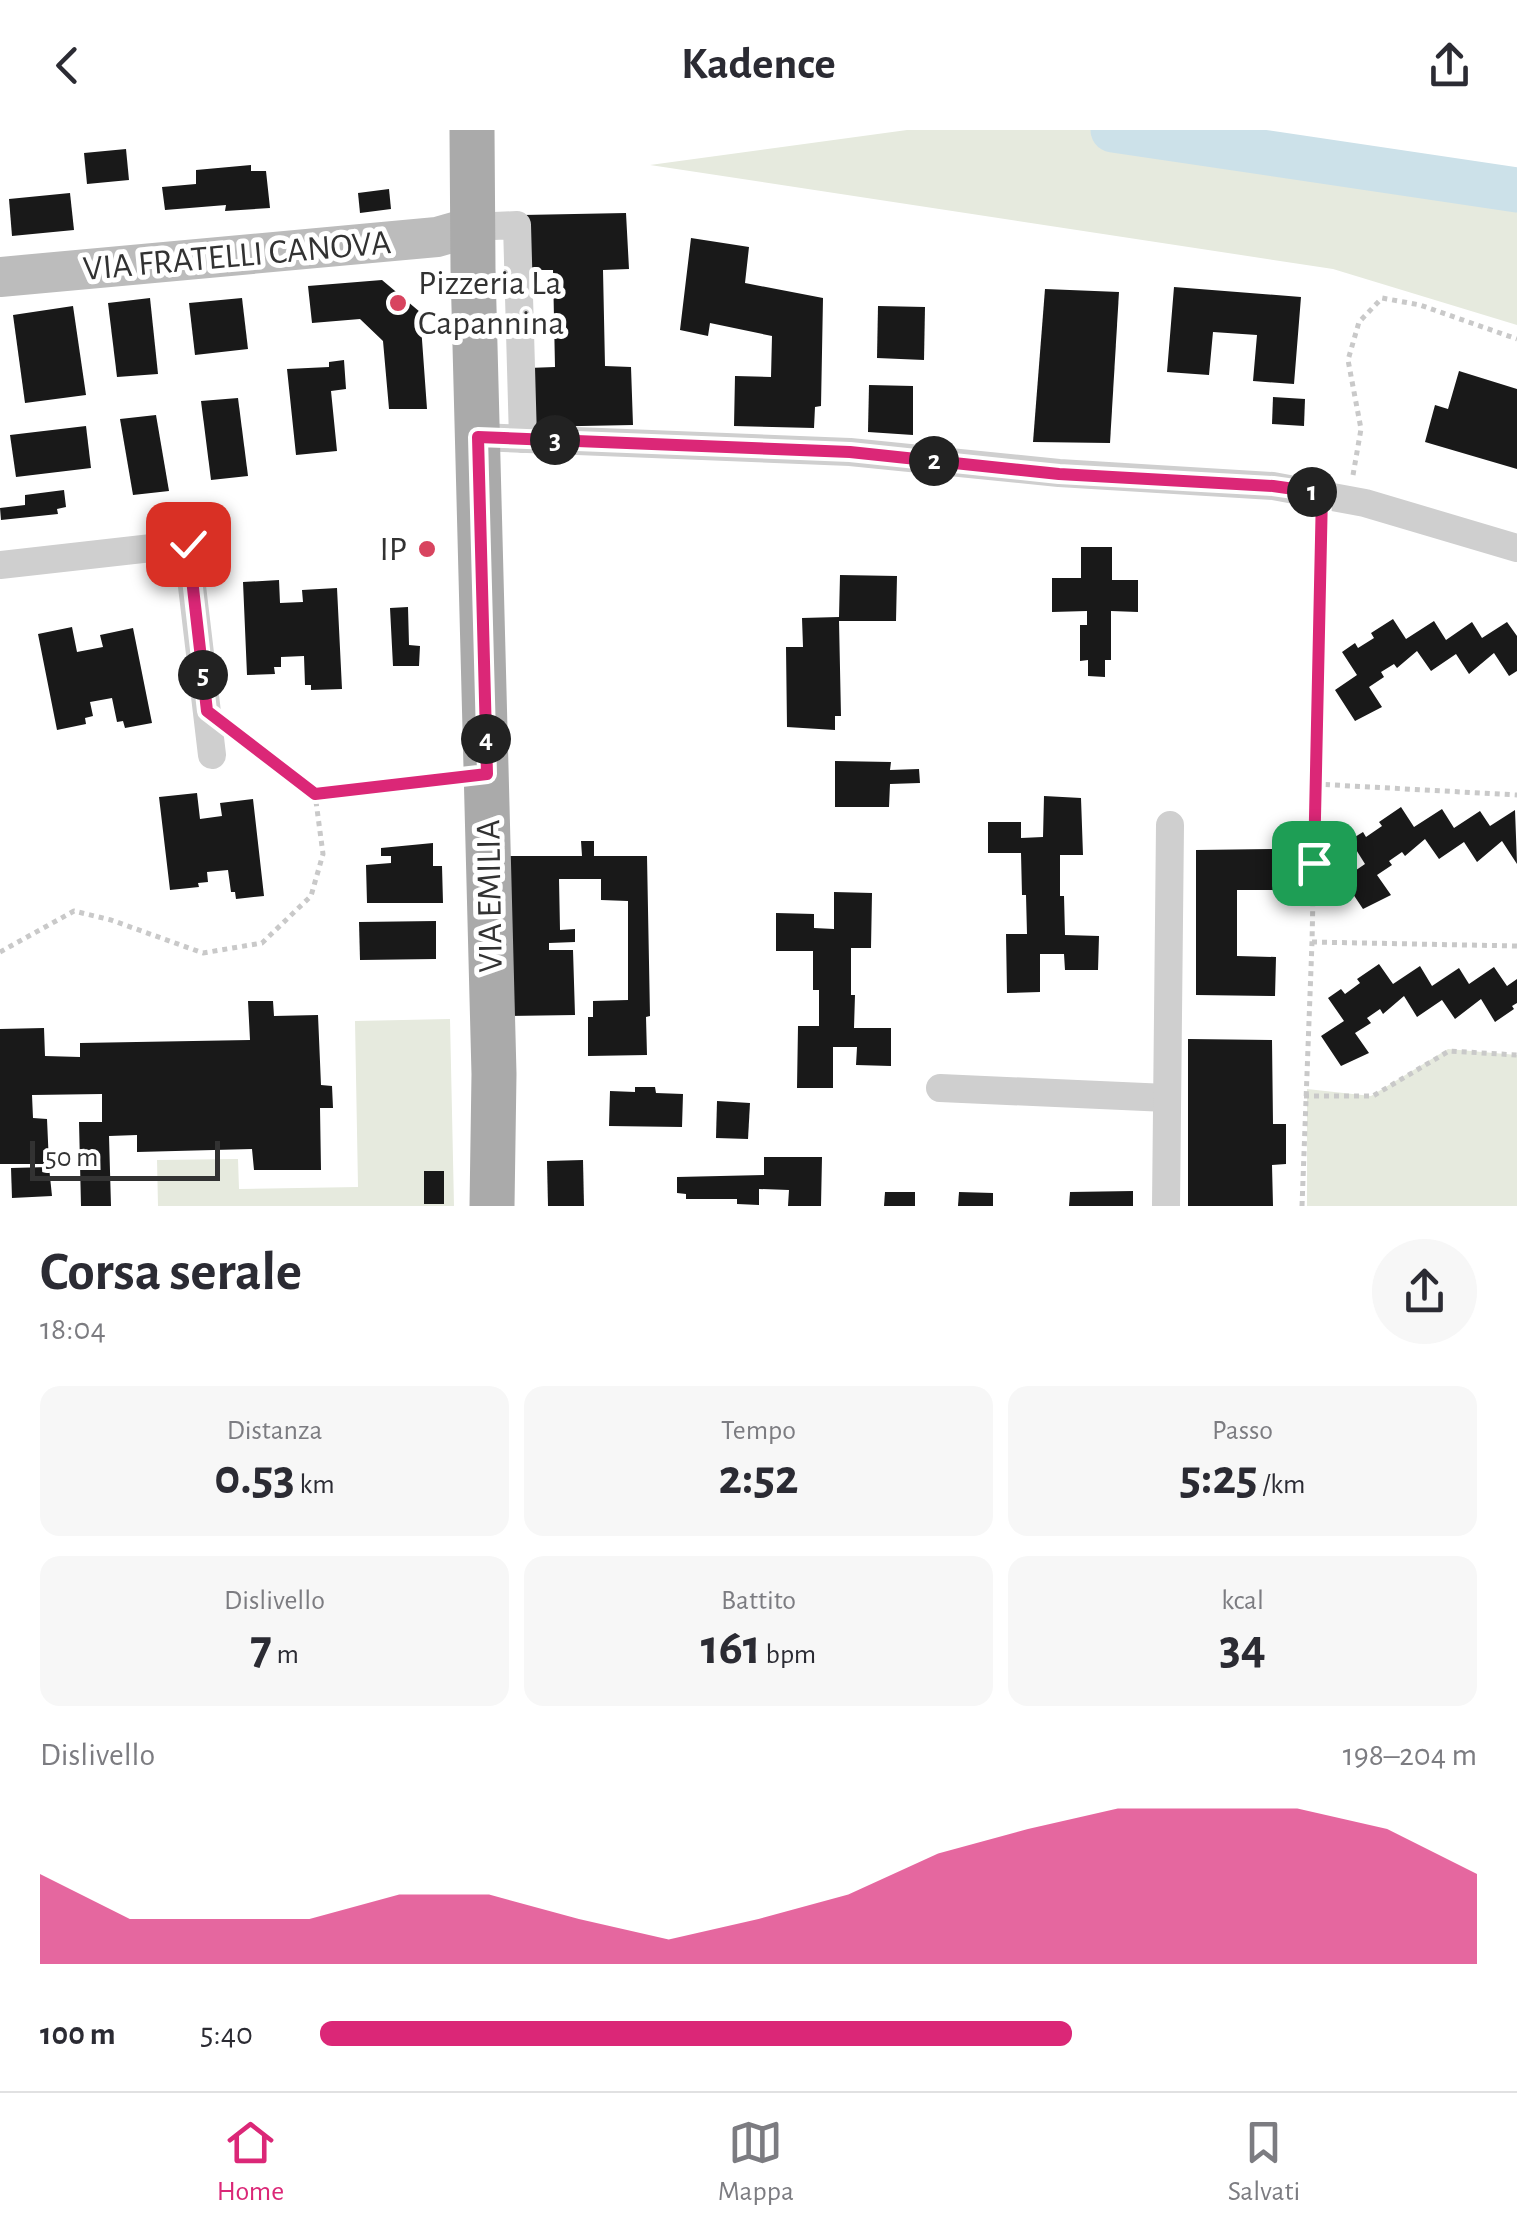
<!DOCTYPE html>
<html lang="it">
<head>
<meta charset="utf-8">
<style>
	body { margin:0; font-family:"Alegreya Sans",sans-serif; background:#f7f7f7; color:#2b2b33; height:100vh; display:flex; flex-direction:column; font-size:38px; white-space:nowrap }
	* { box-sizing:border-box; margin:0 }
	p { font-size:32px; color:#7c7c81 }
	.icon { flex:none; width:55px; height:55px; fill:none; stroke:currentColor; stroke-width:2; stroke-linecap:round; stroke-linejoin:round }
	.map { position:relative; height:1076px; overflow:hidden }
	.details { display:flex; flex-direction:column; background:#fff; flex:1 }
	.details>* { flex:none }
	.scale { position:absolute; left:30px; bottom:25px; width:190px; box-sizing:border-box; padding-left:10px; border:5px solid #323232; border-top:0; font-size:28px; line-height:35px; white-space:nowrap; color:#323232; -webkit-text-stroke:8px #fff; paint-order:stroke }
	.pin { position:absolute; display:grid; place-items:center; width:85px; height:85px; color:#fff; margin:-42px; border-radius:20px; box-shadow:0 5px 15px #0006 }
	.km { position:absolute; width:50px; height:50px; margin:-25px; border-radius:50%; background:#222; color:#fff; font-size:28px; line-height:50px; text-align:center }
	.round { display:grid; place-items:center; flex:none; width:105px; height:105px; border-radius:52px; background:#f7f7f7 }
	.headline { display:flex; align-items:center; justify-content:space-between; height:170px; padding:0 40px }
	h1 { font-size:55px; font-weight:700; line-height:75px }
	.figures { display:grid; grid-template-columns:repeat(3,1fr); gap:15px; height:170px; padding:10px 40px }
	.figures div { display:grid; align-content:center; border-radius:20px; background:#f7f7f7; text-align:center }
	.figures b { font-size:50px; font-weight:700 }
	.figures small { font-size:28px; font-weight:400 }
	.figures p { font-size:28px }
	.chart { height:280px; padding:20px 40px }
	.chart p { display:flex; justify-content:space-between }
	.chart svg { width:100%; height:180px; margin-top:10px; fill:#db2777; opacity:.7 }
	ul { padding:0 40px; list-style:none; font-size:32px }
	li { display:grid; grid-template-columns:160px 120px 1fr; align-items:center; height:75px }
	li i { height:25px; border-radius:12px; background:#db2777 }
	header { display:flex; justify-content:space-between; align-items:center; height:130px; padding:0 40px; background:#fff; font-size:45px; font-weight:700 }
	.menu { display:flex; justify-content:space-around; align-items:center; height:140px; border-top:2px solid #e1e1e2; background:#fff; font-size:28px; color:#7c7c81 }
	.menu a { display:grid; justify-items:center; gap:5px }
	.menu .selected { color:#db2777 }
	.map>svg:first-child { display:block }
	.green { fill:#e6eade }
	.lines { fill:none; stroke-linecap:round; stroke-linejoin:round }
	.river { stroke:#cce1e9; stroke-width:45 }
	.building { fill:#191919 }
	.path { stroke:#c9c9c9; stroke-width:5; stroke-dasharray:5 5; stroke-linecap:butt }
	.street { stroke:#cfcfcf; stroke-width:28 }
	.secondary { stroke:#bcbcbc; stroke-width:40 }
	.primary { stroke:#aaa; stroke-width:45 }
	.route-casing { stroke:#fff; stroke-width:20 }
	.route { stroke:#db2777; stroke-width:12 }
	.poi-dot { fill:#d8445f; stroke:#fff; stroke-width:4 }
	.labels { text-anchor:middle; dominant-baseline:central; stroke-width:10; stroke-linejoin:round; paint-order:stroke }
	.street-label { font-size:35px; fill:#323232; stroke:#fff }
	.poi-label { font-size:35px; fill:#323232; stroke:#fff; text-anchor:start }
</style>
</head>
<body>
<header><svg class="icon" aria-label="back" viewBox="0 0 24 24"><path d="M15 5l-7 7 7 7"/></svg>Kadence<svg class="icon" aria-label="share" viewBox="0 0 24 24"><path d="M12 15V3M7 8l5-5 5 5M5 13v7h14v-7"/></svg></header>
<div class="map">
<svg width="1517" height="1076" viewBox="0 0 1517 1076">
	<rect width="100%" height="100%" fill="#fff"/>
	<g class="green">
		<polygon points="907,0 1113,0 1517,60 1517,195 1333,139 650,35"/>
		<polygon points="450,889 454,1076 158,1076 157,1030 238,1029 239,1059 358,1057 355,891"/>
		<polygon points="1448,919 1517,925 1517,1076 1307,1076 1307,959 1371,966"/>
	</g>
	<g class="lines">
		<polyline class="river" points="1113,0 1517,60"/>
	</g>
	<g class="building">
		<polygon points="126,19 129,50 87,54 84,23"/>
		<polygon points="251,35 251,41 266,41 270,78 225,81 226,75 165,80 162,57 196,54 196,40"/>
		<polygon points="389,59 391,79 360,83 358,63"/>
		<polygon points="70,63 74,100 12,106 9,69"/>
		<polygon points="626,83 629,139 603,140 605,236 631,237 633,295 530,297 528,238 555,237 553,140 525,140 523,85"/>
		<polygon points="691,108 749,117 745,153 823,168 821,276 815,277 814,298 734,296 735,246 771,247 772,206 710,193 708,206 680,200"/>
		<polygon points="382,150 420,182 427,279 389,279 383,211 360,189 312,193 308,156"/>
		<polygon points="1174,157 1301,167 1294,254 1253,251 1257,205 1213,202 1209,245 1167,242"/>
		<polygon points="1045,159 1119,162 1110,313 1033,312"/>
		<polygon points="150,168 158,244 117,247 108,173"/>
		<polygon points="242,168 248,219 195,225 189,173"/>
		<polygon points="73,176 86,265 25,273 13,185"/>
		<polygon points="878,176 925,177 924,230 877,228"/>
		<polygon points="344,230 346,259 331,261 337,321 296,325 287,239 329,237 329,232"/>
		<polygon points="1459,241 1517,259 1517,339 1425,312 1435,275 1448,279"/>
		<polygon points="869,255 913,256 913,305 868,302"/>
		<polygon points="1273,267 1305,269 1304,296 1272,294"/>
		<polygon points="238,268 248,346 211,350 201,271"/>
		<polygon points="156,285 169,361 133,365 120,289"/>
		<polygon points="86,296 91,338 16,347 10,305"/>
		<polygon points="64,360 66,377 57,379 58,384 1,390 0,378 25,375 25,365"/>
		<polygon points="1081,417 1112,417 1112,450 1138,450 1138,482 1111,481 1111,530 1105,530 1105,547 1088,546 1088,530 1080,531 1080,495 1087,495 1087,481 1052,482 1052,448 1081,448"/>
		<polygon points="840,445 897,446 896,491 839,491 841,586 835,586 835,600 787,597 786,517 803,517 802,488 839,487"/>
		<polygon points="279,450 280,473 303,472 302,460 337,458 342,559 311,560 311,555 305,555 304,526 281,527 281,537 274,537 275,544 247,545 243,452"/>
		<polygon points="408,477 409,515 420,516 419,536 393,536 390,478"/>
		<polygon points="1393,489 1406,509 1434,491 1446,510 1472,492 1482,508 1507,492 1517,506 1517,541 1509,546 1494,523 1469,544 1456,524 1431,541 1417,521 1397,538 1394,534 1381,542 1384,547 1369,557 1382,577 1355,591 1335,560 1357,545 1342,522 1355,513 1358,518 1374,508 1371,503"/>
		<polygon points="72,497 77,522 103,517 100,505 133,498 152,593 125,598 123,591 117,592 112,568 90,572 93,586 85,588 86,594 57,600 38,504"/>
		<polygon points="835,631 891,632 890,640 919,639 920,653 890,654 889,677 835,677"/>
		<polygon points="197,663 200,689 222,686 220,673 253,669 264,766 236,769 235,762 231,762 228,740 207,742 208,752 198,753 199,757 170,760 159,667"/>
		<polygon points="1044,666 1081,668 1083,725 1060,725 1060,766 1064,766 1065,805 1099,806 1098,840 1065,840 1064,824 1040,824 1040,862 1007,863 1006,804 1027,804 1026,765 1022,765 1021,723 988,723 988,692 1021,692 1021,708 1043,707"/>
		<polygon points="1401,677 1414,697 1442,679 1454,698 1480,681 1490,696 1515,680 1517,734 1502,711 1477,732 1464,712 1439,729 1425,709 1405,726 1402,722 1389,731 1392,735 1377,745 1391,765 1363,779 1343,749 1365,734 1350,710 1363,702 1366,707 1382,696 1379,692"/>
		<polygon points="581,711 594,711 594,726 647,726 650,886 646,887 647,925 588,926 588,887 593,887 593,871 628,870 628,771 601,770 601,749 559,749 560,800 575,799 575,812 549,813 549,820 573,820 575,885 506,886 505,726 582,726"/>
		<polygon points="433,713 433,736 442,736 443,773 367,773 366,735 391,733 391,726 381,726 381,718"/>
		<polygon points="1275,719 1275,760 1237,760 1237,826 1276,827 1275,866 1196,865 1196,720"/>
		<polygon points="834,762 872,763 871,818 851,818 851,865 855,865 854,898 891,898 891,936 856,935 857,917 833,917 833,958 797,958 798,896 819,896 819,860 813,860 813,821 776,821 776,783 814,784 814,798 834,799"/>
		<polygon points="436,791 436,829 360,830 359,792"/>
		<polygon points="1379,834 1393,854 1420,836 1432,856 1459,838 1469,854 1494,837 1507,856 1517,849 1517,873 1512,876 1514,879 1495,892 1481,869 1455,889 1442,870 1417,887 1404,866 1383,884 1380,879 1367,888 1371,893 1355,903 1369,923 1341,936 1321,906 1344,891 1328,868 1341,859 1345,864 1360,853 1357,849"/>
		<polygon points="248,871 273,871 274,886 318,885 321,955 332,956 333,978 320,978 321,1040 254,1040 252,1019 137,1022 137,1005 109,1006 111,1076 81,1076 79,992 102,992 102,964 32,965 33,988 47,989 49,1034 0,1034 0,899 44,898 45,926 80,927 80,913 250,910"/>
		<polygon points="1188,909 1272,910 1273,994 1286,994 1286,1034 1272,1035 1273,1076 1188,1076"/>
		<polygon points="635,957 655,957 656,963 683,964 682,997 609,996 610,961 635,962"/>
		<polygon points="717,971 750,973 748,1009 716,1008"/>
		<polygon points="764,1027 822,1027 821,1076 788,1076 789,1060 759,1059 759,1075 737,1074 737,1069 686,1069 686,1064 677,1063 677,1047 764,1045"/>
		<polygon points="583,1030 584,1076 548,1076 547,1031"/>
		<polygon points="49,1037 52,1066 12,1068 11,1038"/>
		<rect x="424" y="1041" width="20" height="33"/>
		<polygon points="1133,1061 1133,1076 1069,1076 1070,1062"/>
		<polygon points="885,1062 915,1062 915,1076 884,1076"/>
		<polygon points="959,1062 993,1063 993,1076 958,1076"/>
	</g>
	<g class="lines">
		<g class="path">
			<polyline points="1353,345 1361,299 1348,230 1359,192 1382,168 1420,175 1517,209"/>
			<polyline points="1315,654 1517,665"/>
			<polyline points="315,664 451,648"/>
			<polyline points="1312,812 1517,816"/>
			<polyline points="0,822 74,781 111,790 203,823 262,813 311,766 323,724 315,664 236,603"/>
			<polyline points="1304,966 1373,966 1449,921 1517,925"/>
			<polyline points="1302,1076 1312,812 1321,391"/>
		</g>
		<g class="street">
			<polyline points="472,97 517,95 523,309"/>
			<polyline points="478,307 850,322 1059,343 1273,356 1365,373 1517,418"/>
			<polyline points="0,435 187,414 212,625"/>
			<polyline points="940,958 1167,968"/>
			<polyline points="1166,1076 1170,695"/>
		</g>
		<polyline class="secondary" points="0,147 437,107 472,97"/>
		<polyline class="primary" points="472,0 473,139 494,944 492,1076"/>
	</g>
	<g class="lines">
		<g class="route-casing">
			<polyline id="route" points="188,414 207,581 315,664 487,644 478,307 850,322 1059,344 1273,356 1322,363 1314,733"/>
		</g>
		<use href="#route" class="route"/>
	</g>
	<g class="poi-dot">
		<circle cx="398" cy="173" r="10"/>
		<circle cx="427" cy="419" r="10"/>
	</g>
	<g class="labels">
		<g class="street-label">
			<text transform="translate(237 126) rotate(-5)">VIA FRATELLI CANOVA</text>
			<text transform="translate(490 766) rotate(-91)">VIA EMILIA</text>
		</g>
		<g class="poi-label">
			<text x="418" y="153">Pizzeria La<tspan x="418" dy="40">Capannina</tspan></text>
			<text x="407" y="419" text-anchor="end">IP</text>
		</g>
	</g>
</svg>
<div class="scale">50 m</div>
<div class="pin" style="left:1314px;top:733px;background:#1e9e55"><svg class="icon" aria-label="arrive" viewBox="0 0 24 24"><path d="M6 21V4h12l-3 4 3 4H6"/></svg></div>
<div class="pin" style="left:188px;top:414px;background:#d93025"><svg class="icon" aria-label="check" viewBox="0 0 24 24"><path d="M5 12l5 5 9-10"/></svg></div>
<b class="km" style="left:1312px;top:362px">1</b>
<b class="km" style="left:934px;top:331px">2</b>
<b class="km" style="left:555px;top:310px">3</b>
<b class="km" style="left:486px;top:609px">4</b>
<b class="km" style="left:203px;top:545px">5</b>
</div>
<section class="details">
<div class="headline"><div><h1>Corsa serale</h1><p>18:04</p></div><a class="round"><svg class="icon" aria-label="share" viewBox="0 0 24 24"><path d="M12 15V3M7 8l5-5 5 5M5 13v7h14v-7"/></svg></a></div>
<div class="figures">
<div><p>Distanza</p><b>0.53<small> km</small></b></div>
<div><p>Tempo</p><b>2:52</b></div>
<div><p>Passo</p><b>5:25<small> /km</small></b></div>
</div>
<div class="figures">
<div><p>Dislivello</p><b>7<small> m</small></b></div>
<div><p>Battito</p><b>161<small> bpm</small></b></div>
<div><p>kcal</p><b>34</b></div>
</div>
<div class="chart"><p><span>Dislivello</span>198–204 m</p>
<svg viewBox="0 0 160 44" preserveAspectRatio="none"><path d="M0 44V22L10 33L20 33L30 33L40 27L50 27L60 33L70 38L80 33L90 27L100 17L110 11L120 6L130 6L140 6L150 11L160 22V44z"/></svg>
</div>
<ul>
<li><b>100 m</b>5:40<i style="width:65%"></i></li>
</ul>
</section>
<nav class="menu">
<a class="selected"><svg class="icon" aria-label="home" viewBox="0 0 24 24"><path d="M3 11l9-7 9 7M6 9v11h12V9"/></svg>Home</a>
<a><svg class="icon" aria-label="map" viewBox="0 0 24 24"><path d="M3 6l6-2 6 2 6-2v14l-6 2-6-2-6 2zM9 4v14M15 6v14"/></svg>Mappa</a>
<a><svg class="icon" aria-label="saved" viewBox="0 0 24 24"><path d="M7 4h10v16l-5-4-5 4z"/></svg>Salvati</a>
</nav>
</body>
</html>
